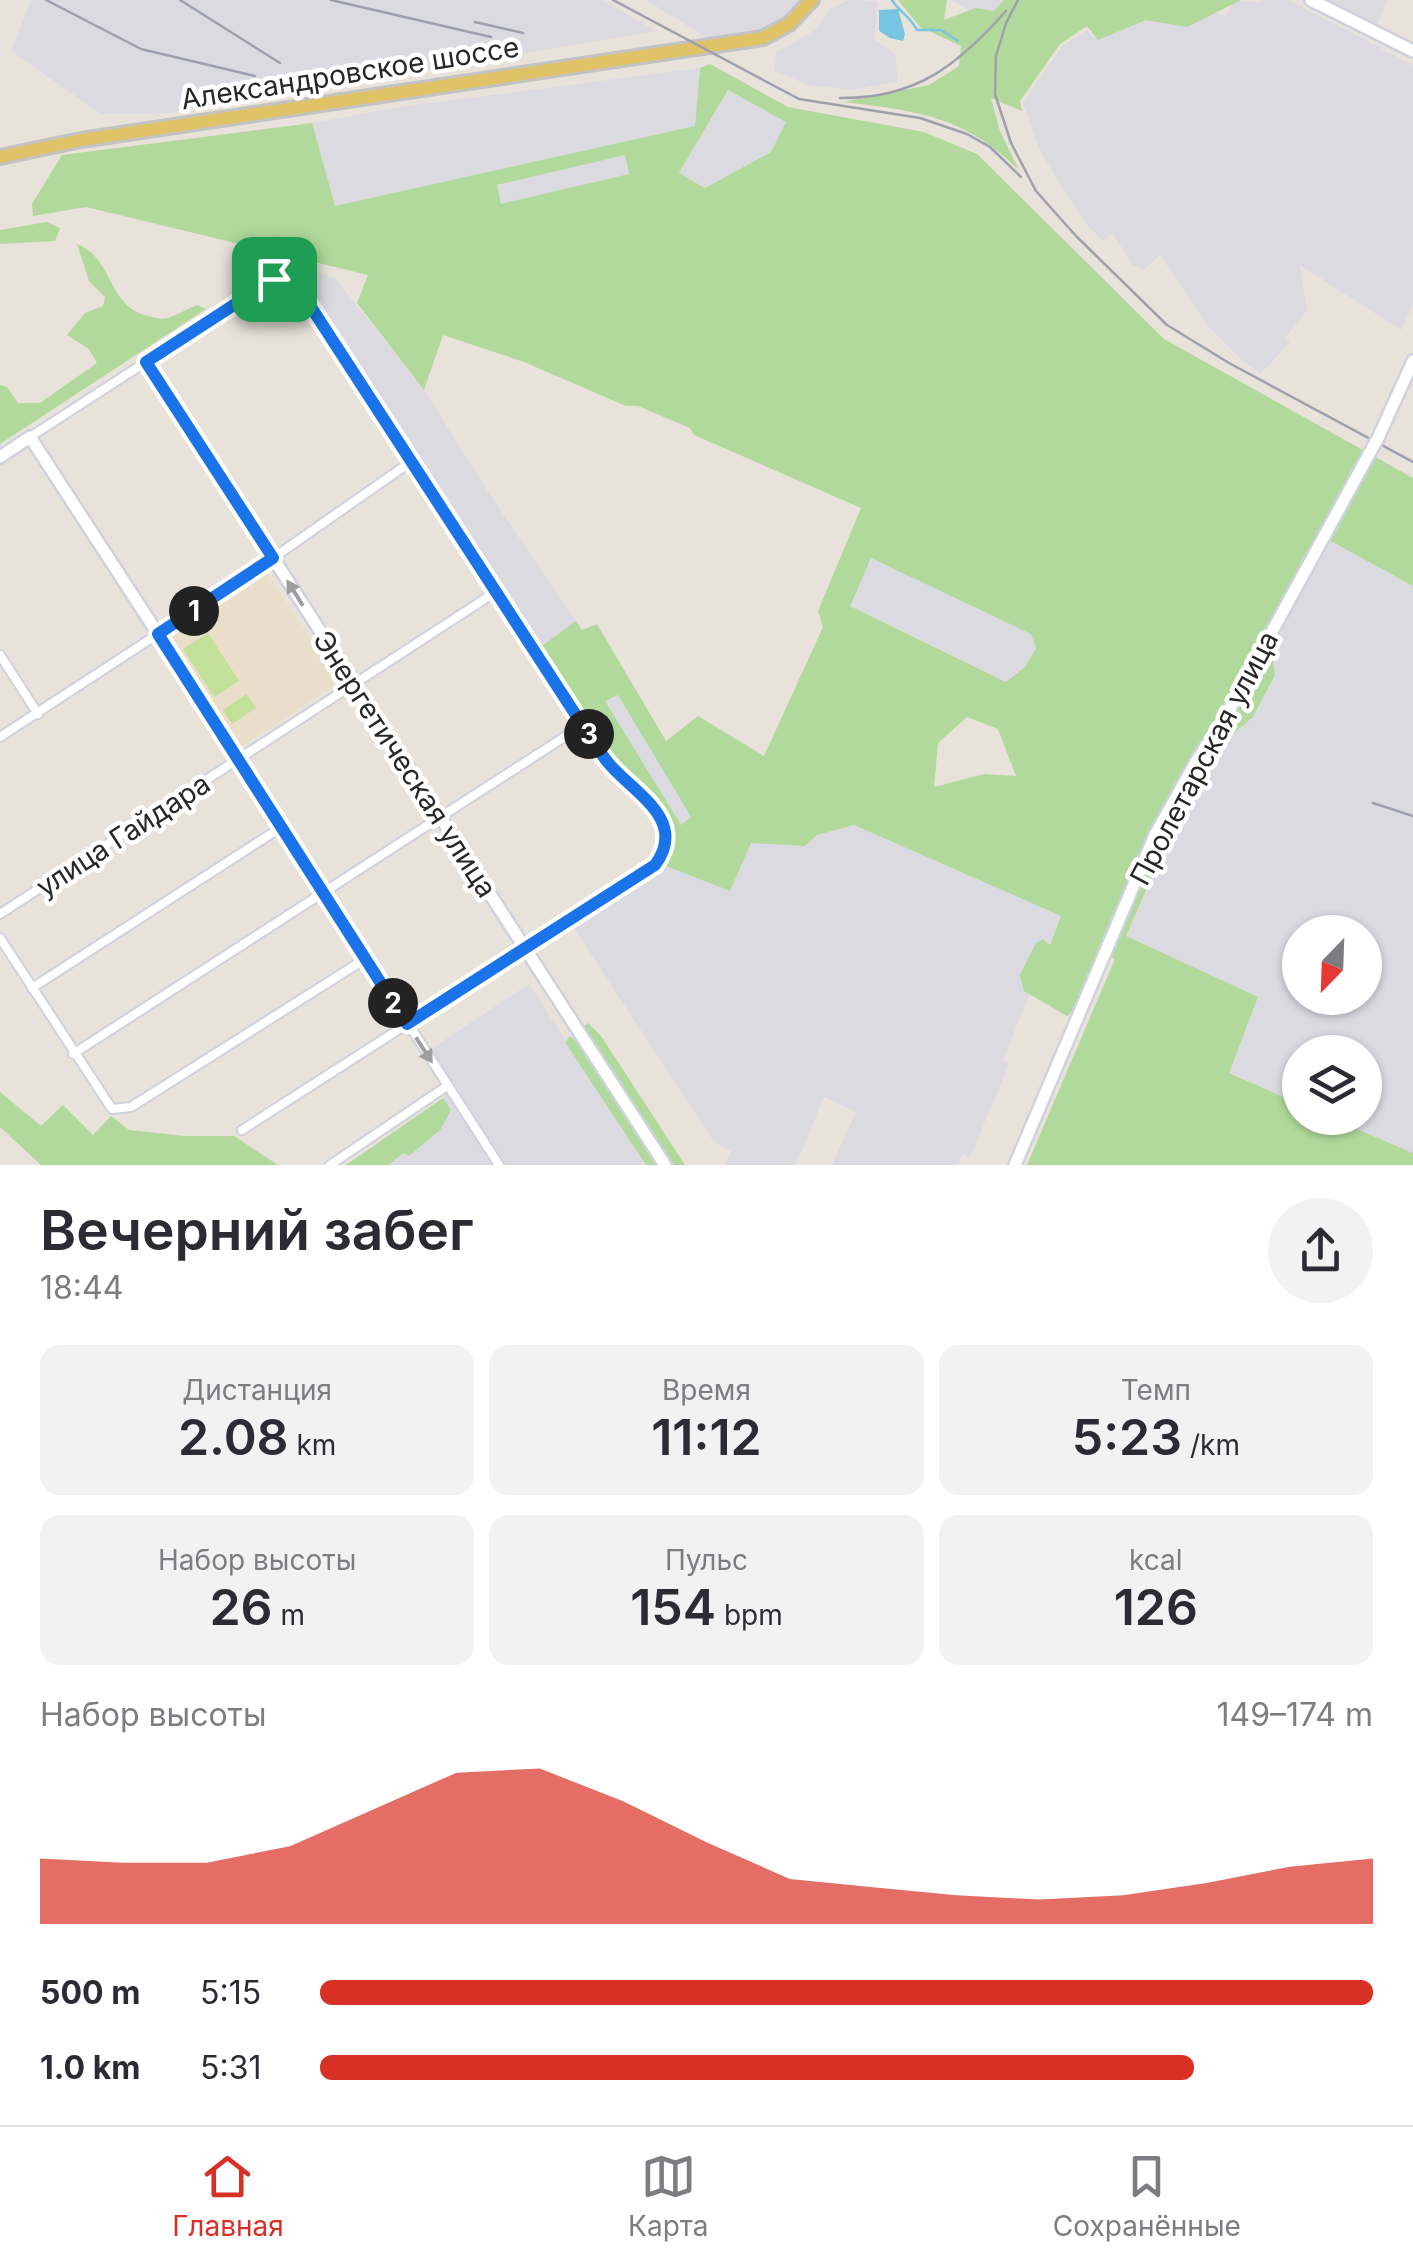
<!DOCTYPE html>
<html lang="ru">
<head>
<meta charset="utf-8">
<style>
	body { margin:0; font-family:Inter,sans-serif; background:#f2f2f3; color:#2b2b33; height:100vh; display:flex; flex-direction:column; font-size:38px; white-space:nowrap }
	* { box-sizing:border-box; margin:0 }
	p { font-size:32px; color:#7c7c81 }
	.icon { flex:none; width:55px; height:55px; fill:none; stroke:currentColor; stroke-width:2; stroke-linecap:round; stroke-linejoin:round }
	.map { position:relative; height:1165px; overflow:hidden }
	.side { display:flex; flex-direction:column; background:#fff; flex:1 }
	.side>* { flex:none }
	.needle { width:65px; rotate:203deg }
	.fabs { position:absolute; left:1282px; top:915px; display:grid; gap:20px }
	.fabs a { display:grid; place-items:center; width:100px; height:100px; border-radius:50%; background:#fff; box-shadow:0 2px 8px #0004; font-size:50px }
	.pin { position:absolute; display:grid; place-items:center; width:85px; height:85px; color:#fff; margin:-42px; border-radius:20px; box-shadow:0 5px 15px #0006 }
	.km { position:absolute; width:50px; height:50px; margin:-25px; border-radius:50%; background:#222; color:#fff; font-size:28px; line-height:50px; text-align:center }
	.round { display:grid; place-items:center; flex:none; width:105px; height:105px; border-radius:52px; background:#f2f2f3 }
	.overview { display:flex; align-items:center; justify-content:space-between; height:170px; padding:0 40px }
	h1 { font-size:55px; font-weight:600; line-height:75px }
	.figures { display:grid; grid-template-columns:repeat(3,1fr); gap:15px; height:170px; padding:10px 40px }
	.figures div { display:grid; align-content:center; border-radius:20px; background:#f2f2f3; text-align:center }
	.figures b { font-size:50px; font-weight:600 }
	.figures small { font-size:28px; font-weight:400 }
	.figures p { font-size:28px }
	.chart { height:280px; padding:20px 40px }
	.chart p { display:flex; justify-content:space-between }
	.chart svg { width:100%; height:180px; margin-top:10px; fill:#d93025; opacity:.7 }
	ul { padding:0 40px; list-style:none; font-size:32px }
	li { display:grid; grid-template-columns:160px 120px 1fr; align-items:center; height:75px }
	li i { height:25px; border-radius:12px; background:#d93025 }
	.menu { display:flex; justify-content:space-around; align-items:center; height:140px; border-top:2px solid #e1e1e2; background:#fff; font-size:28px; color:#7c7c81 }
	.menu a { display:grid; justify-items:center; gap:5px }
	.menu .current { color:#d93025 }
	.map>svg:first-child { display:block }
	.industrial { fill:#dcdae1; fill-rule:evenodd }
	.education { fill:#e8deca }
	.green { fill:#b1d99b; fill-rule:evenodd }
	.pitch { fill:#c2e098 }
	.water { fill:#77c5e0 }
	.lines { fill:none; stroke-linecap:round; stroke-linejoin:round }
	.stream { stroke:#77c5e0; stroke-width:2.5 }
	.street-casing { stroke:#cfd2de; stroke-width:12 }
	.secondary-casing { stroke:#cfd2de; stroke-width:16 }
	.primary-casing { stroke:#c3c3c3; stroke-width:18 }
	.street { stroke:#fff; stroke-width:8 }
	.secondary { stroke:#fff; stroke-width:11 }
	.primary { stroke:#e0c366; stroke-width:12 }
	.rail { stroke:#9da0af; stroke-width:2.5 }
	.secondary-bridge-casing { stroke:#cfd2de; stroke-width:16; stroke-linecap:butt }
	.secondary-bridge { stroke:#fff; stroke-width:11 }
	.oneway { fill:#9e9e9e }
	.route-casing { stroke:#fff; stroke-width:20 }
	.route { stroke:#1a73e8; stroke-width:12 }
	.labels { text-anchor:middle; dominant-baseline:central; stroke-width:9; stroke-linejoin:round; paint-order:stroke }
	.street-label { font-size:28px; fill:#272727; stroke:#fff }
</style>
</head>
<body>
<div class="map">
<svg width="1413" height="1165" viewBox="0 0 1413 1165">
	<rect width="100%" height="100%" fill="#e8e2da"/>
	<g class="industrial">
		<polygon points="31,0 602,0 656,31 168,113 101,114 11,51"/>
		<polygon points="646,0 804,0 777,25 761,31 709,39"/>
		<polygon points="850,0 877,1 875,40 895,54 898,82 853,90 808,85 775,71 776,53 815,30 831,8"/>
		<polygon points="950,0 1004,0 988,19"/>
		<polygon points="1189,0 1226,17 1234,0 1260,3 1262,0 1288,0 1413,65 1413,306 1401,330 1300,265 1307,310 1286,337 1290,342 1261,373 1244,362 1209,327 1160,255 1144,270 1133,266 1113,233 1103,241 1086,224 1041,153 1023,103 1062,46 1087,30 1094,37 1141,16"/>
		<polygon points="1321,0 1387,0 1376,27"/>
		<polygon points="700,68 695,126 334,207 315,143 312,123 407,106"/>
		<polygon points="729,90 787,122 771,152 705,188 679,173"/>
		<polygon points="625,154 629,174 501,205 496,186"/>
		<polygon points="315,272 335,278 424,390 494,501 576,621 539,648 302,282"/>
		<path d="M1322,537L1413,586V1153L1331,1118H1365V1052H1300V1104L1229,1072L1257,997L1126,937L1205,756L1253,717L1275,675L1269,637ZM1300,932H1365V998H1300Z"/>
		<polygon points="871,557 1032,634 1036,648 1025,667 1007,682 849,605"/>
		<polygon points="618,694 691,817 681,825 604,700"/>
		<polygon points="854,825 1061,916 1003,1060 1009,1065 970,1157 962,1154 957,1165 832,1165 856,1112 824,1097 796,1165 725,1165 731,1151 714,1142 572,925 651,875 661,864 730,891 751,842 805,846 817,835"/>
		<polygon points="529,984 646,1165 389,1165 450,1110 443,1098 456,1088 431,1049"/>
	</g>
	<polygon class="education" points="267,573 339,682 241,747 169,638"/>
	<g class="green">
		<path d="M898,0H947L944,20L975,8L994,11L1004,0H1241L1187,27L1146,20L1098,40L1087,26L1060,44L1020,101L1022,111L991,98L1000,131L1019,170C964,116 918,111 844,102L929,85L959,66L961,46L920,27Z"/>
		<path d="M710,64L788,107L924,132L977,154L1164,339L1413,478V586L1323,537L1269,636L1275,675L1253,717L1205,757L1126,936L1258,997L1229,1073L1300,1104V1118H1331L1413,1153V1165H1027L1115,959L1102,952L1074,1011L1067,1016L1024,991L1020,975L1036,943L1043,939L1050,945L1061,916L854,825L817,835L805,846L751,843L730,891L661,864C671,836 665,804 641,783C630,774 620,769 611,757L539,648L576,621L582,630L597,624L666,741L698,716L764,756L823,627L818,611L861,508L694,435L690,428L638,406H626L524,362L443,335L424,390L357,303L368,275L86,207L33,216L32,204L62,155L312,123L335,206L695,126L700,68ZM728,90L786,122L771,152L705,188L679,173ZM625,155L629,174L501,204L497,185ZM871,558L1031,634L1036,648L1025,667L1006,682L850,606ZM618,695L691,817L681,825L605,701ZM967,717L998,729L1016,776L984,774L934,787L938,743Z"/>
		<polygon points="47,222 60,228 55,241 0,244 0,230"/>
		<path d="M77,244C112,256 108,306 145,315C152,317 161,320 168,318C177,315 187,309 197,305L206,309L0,444V385L7,387L18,403H40L97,363L89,349L67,335L85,313L103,306L105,297L89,281Z"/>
		<polygon points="588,1023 601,1036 685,1165 674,1165 582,1028"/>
		<polygon points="570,1036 575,1040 658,1165 646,1165 565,1042"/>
		<polygon points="0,1092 41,1126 63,1105 93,1135 111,1116 129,1130 185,1136 234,1136 278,1165 41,1165 0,1127"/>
		<polygon points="443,1098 451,1110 441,1129 409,1156 403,1153 389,1165 346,1165"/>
	</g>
	<g class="pitch">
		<polygon points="208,633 239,681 214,697 183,649"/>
		<polygon points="246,694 256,708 232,724 223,710"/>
	</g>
	<polygon class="water" points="898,9 905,34 903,41 890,38 879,31 879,10"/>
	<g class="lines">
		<path class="stream" d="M892,0C900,13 910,16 917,30H941L958,41"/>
		<g class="street-casing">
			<g id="street">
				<polyline points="147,362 273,558 412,461"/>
				<path d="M30,437L274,279L287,277L296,284L583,725C592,739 601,753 611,766C635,793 688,822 655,865L242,1130"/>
				<polyline points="0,655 38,714"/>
				<polyline points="0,737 158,634 499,1165"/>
				<polyline points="0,914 497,591"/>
				<polyline points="0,938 112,1109 131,1107 365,959"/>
				<polyline points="32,988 280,828"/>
				<polyline points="73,1054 583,725"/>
				<polyline points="330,1165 447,1086"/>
			</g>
		</g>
		<g class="secondary-casing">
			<g id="secondary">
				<polyline points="1311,0 1413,51"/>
				<polyline points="1378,438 1413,361"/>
				<polyline points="0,457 30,437 158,634 273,558 665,1165"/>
				<polyline points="1015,1165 1155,835 1197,760 1221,725 1374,445"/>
			</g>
		</g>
		<g class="primary-casing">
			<polyline id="primary" points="0,157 81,140 763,38 789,24 812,0"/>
		</g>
		<use href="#street" class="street"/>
		<use href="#secondary" class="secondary"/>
		<use href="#primary" class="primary"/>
		<g class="rail">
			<polyline points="46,0 141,49 255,76"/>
			<polyline points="180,0 280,63"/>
			<polyline points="331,0 491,37"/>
			<polyline points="613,0 799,99 920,118 967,134 990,147 1021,177"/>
			<polyline points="1018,0 1006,23 996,56 995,94 1011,143 1036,191 1076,236 1167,325 1229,363 1413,462"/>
			<polyline points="475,22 523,33"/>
			<path d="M840,98C916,99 958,65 1006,11"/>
			<polyline points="1373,803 1413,816"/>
		</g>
		<g class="secondary-bridge-casing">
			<polyline id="secondary-bridge" points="1374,445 1378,438"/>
		</g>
		<use href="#secondary-bridge" class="secondary-bridge"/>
	</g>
	<defs><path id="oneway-solid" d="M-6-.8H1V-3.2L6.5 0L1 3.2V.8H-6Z" transform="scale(2.5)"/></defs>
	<g class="oneway">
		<use href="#oneway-solid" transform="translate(295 593) rotate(-122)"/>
		<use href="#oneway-solid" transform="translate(424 1050) rotate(57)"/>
	</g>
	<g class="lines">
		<g class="route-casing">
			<path id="route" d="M287,277L296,284L583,726C592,739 600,754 611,766C635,793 688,821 655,865L407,1024L158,634L273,558L146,362L274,279Z"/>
		</g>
		<use href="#route" class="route"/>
	</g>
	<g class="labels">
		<g class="street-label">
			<text transform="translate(350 73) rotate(-9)">Александровское шоссе</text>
			<text transform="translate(1204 758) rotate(-62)">Пролетарская улица</text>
			<text transform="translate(405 764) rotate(57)">Энергетическая улица</text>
			<text transform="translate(123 835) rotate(-33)">улица Гайдара</text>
		</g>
	</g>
</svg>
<div class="fabs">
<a><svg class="needle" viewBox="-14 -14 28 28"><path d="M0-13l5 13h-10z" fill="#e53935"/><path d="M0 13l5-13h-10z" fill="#7c7c81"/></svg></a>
<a><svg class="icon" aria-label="layers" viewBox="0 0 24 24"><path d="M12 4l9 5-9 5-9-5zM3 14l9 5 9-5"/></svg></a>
</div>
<div class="pin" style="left:274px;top:279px;background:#1e9e55"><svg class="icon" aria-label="arrive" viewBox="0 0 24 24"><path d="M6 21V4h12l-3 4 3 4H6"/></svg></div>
<b class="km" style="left:194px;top:611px">1</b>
<b class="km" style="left:393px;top:1003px">2</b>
<b class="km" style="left:589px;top:734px">3</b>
</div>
<section class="side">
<div class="overview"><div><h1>Вечерний забег</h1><p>18:44</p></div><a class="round"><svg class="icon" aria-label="share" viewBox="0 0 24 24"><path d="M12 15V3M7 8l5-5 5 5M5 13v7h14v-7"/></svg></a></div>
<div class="figures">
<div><p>Дистанция</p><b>2.08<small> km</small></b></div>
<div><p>Время</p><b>11:12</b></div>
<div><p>Темп</p><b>5:23<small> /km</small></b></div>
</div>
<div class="figures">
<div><p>Набор высоты</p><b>26<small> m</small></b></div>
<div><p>Пульс</p><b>154<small> bpm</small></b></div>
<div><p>kcal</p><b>126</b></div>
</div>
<div class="chart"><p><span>Набор высоты</span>149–174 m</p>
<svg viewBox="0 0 160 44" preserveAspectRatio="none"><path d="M0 44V28L10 29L20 29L30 25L40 16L50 7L60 6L70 14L80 24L90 33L100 35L110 37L120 38L130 37L140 34L150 30L160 28V44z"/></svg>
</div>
<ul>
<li><b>500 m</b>5:15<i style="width:100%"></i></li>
<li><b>1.0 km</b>5:31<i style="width:83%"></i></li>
</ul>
</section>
<nav class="menu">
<a class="current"><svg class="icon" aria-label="home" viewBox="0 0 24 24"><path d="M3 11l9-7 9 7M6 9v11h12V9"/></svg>Главная</a>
<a><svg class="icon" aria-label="map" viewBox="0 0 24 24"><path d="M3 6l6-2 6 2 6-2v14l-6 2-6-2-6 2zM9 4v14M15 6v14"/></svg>Карта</a>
<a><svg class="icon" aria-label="saved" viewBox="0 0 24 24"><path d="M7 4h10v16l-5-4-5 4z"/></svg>Сохранённые</a>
</nav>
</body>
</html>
